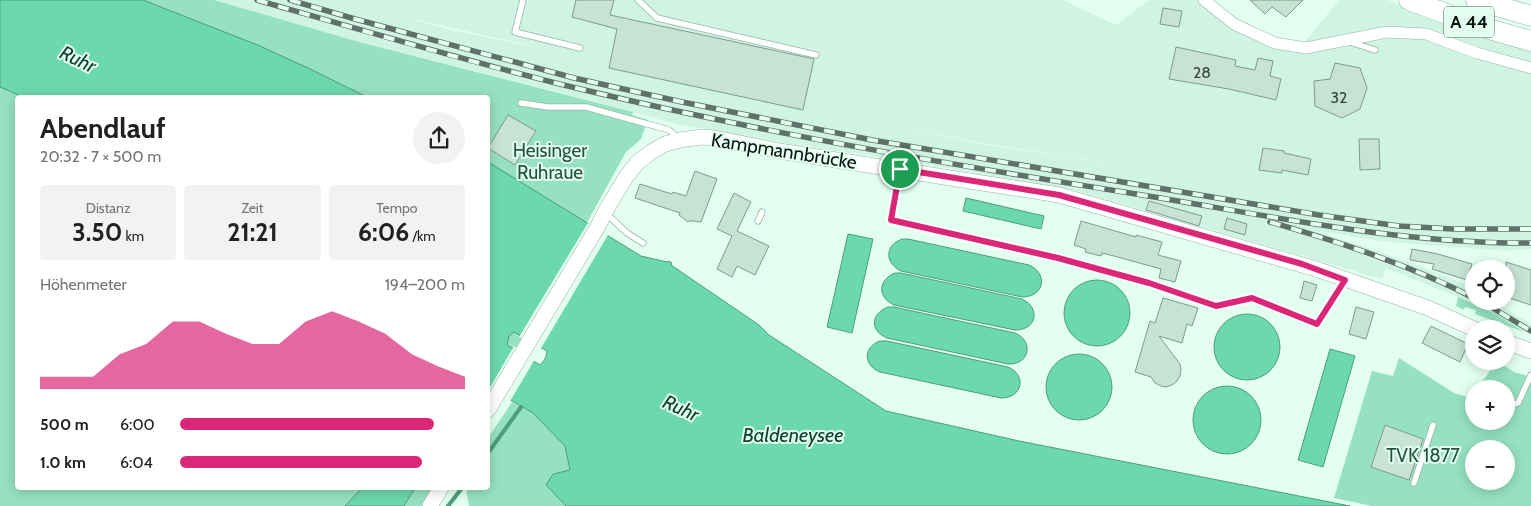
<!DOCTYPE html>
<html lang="de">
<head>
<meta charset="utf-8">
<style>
	body { margin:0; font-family:Cabin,sans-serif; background:#f2f2f2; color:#202124; height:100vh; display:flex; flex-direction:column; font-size:19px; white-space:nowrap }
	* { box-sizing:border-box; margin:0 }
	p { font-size:16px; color:#757577 }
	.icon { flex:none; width:28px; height:28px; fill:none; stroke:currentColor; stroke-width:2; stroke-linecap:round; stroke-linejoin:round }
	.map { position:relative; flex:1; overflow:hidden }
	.sheet { position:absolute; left:15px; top:95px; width:475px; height:395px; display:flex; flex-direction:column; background:#fff; border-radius:5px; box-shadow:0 2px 12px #0003 }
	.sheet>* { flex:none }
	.fabs { position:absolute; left:1465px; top:260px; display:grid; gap:10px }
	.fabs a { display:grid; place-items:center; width:50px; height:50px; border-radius:50%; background:#fff; box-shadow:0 2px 12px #0003; font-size:25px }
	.pin { position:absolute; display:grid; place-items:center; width:42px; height:42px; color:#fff; margin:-21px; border:2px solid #fff; border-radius:50%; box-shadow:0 1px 5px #0007 }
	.round { display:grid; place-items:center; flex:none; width:52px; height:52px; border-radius:26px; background:#f2f2f2 }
	.head { display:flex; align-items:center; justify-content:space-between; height:85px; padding:0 25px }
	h1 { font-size:28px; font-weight:800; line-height:38px }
	.stats { display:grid; grid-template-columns:repeat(3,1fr); gap:8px; height:85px; padding:5px 25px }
	.stats div { display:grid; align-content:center; border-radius:5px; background:#f2f2f2; text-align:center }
	.stats b { font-size:25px; font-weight:800 }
	.stats small { font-size:14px; font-weight:400 }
	.stats p { font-size:14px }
	.chart { height:140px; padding:10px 25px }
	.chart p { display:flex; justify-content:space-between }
	.chart svg { width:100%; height:90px; margin-top:5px; fill:#db2777; opacity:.7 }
	ul { padding:0 25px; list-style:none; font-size:16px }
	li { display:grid; grid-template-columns:80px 60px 1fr; align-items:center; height:38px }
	li i { height:12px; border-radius:6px; background:#db2777 }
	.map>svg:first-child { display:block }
	.built { fill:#cff4e4; fill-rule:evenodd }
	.green { fill:#96e1c1; fill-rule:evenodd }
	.water { fill:#6cd8ae; stroke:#4e9d7e; fill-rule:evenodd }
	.pier { fill:#e2fff1 }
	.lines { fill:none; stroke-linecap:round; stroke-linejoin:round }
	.stream { stroke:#4e9d7e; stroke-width:4 }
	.building { fill:#c6e3d5; stroke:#7f9a8e }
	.lane-casing { stroke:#96b2a5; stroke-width:7 }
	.street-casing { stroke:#96b2a5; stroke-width:12 }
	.secondary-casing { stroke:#96b2a5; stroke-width:16 }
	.highway-casing { stroke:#96b2a5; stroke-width:21 }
	.lane { stroke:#fff; stroke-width:5.5 }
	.street { stroke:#fff; stroke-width:11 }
	.secondary { stroke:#fff; stroke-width:15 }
	.highway { stroke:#fff; stroke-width:20 }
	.rail-casing { stroke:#5f7169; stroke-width:5.5 }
	.rail { stroke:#e2fff1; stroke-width:4; stroke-dasharray:11; stroke-linecap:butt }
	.route-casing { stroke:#fff; stroke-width:10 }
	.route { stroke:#db2777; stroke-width:6 }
	.labels { text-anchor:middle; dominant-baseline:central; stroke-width:4; stroke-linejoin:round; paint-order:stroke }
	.number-label { font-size:16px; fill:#384740 }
	.shield { fill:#e2fff1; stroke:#4a5a53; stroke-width:1 }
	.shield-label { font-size:18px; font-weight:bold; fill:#09130f }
	.park-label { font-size:19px; fill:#265442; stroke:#e2fff1 }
	.street-label { font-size:19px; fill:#09130f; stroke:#e2fff1 }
	.water-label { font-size:20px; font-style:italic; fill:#10402f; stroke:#e2fff1 }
</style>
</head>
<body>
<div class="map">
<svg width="1531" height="506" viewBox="0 0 1531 506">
	<rect width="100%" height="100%" fill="#e2fff1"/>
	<path class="built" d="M214,0H1063L1116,25L1149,0H1209L1238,23L1273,39L1303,44L1339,0H1388L1466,33L1531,48V249L1504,251L1381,241L1320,231V232L1415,264L1471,287L1474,289V301H1494L1531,324V334L1524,332L1496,314L1458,297L1386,268L1382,279L1077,191L901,160L801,146L676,124L566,94L359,42ZM405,17L528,45L529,46L447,29ZM865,119L987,144L1198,176L987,145Z"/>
	<g class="green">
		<polygon points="0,0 214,0 359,42 633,112 632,115 648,120 641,139 626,152 488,402 488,98 18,98 18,488 435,488 424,506 0,506"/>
		<polygon points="1458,297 1496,314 1524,332 1475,314 1476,310 1465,307 1464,310 1456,306"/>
		<path d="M1399,358L1454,393L1468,397L1474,392V421H1506V389H1477L1497,361L1514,372L1531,377V506H1372L1334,498L1372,371L1393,376ZM1474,449H1506V481H1474Z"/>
		<polygon points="512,402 533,413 565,446 571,470 553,474 546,485 566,506 469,506 466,488 488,488 488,438"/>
	</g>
	<g class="water">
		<polygon points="0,0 143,0 260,46 310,69 367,97 22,97 12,92 0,87"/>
		<path d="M488,162L641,256L667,262L668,261L672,263L671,265L759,325L769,335L886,411L1019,441L1350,506H566L546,485L553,474L570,470L565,446L533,413L488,387ZM514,332L547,351C546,358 545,360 540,365L507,345L509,336Z"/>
		<polygon points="966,198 1044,216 1041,229 963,211"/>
		<polygon points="848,234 873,239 852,333 827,327"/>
		<path d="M902,239H908L1029,265C1049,274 1044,297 1022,297L901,271C885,263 884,246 902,239Z"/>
		<path d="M895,273H901L1022,299C1041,308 1037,330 1015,330L894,305C877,297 878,280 895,273Z"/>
		<circle cx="1097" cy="313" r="33"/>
		<path d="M888,307H894L1015,333C1034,341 1030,365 1008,364L887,338C870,331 870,314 888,307Z"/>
		<circle cx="1247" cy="347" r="33"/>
		<path d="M880,341H887L1008,367C1027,375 1023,398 1001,398L880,372C863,365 863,347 880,341Z"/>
		<polygon points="1330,349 1355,356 1323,467 1298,460"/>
		<circle cx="1079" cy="387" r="33"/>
		<circle cx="1227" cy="420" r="34"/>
		<polygon points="362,488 415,488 404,506 345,506"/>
	</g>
	<g class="pier">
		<polygon points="588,223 608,235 540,350 519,337"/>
		<polygon points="514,346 535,359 509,403 488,391"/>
	</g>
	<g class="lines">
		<g class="stream">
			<polyline points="488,453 521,407"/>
			<polyline points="448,506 462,488"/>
		</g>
	</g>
	<g class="building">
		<polygon points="576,0 614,0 610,15 814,59 803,110 609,68 617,29 572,17"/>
		<polygon points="1250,0 1303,0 1286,17 1272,7 1265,14"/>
		<polygon points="1163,8 1182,11 1179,27 1160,24"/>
		<polygon points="1176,47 1236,60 1235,66 1255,70 1258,58 1273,61 1270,76 1281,79 1276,100 1229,89 1169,79"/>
		<polygon points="1335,63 1360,68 1367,88 1360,109 1342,118 1315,106 1314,81 1330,79"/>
		<polygon points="508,115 536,131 515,165 488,148"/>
		<polygon points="1359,139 1379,139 1380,169 1360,170"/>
		<polygon points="1263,148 1284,151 1284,153 1311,159 1308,175 1282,170 1282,173 1259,170"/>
		<polygon points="695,171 717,179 701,222 693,221 689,221 688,222 679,215 680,213 635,198 640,184 672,194 673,192 686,196"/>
		<polygon points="734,193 751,202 737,231 769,246 755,275 737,266 732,277 717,269 732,236 717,229"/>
		<polygon points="1149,201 1202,216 1199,226 1146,210"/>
		<polygon points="1227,218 1247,224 1245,235 1224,229"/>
		<polygon points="1081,221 1136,237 1136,235 1162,242 1158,255 1181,261 1175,282 1159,278 1161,269 1114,256 1102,253 1101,256 1085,252 1086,249 1074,245"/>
		<polygon points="1412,249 1438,254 1472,264 1467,280 1432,269 1434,264 1410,260"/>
		<polygon points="1506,262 1531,270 1531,305 1506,297"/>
		<polygon points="1304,281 1317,285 1312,301 1300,298"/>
		<polygon points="1163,298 1198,308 1192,326 1187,324 1182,343 1159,336 1180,364 1181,370 1180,376 1177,381 1172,385 1166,387 1161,386 1155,383 1151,377 1135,372 1150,321 1155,323"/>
		<polygon points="1356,307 1374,312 1366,339 1349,334"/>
		<polygon points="1431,326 1468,344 1460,362 1422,343"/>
		<polygon points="1385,425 1423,439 1409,480 1371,467"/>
	</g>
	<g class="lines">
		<g class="lane-casing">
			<g id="lane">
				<polyline points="523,0 515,32 580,48"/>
				<polyline points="638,0 657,18 816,55"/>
				<polyline points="1350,42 1375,50"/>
				<polyline points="521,103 548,107 586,107 669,130 678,138"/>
				<polyline points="899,171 891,220 1058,258 1149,283 1215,306 1252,298 1317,324 1345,280"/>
				<polyline points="606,213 627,233 643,243"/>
				<polyline points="758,221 762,212"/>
				<polyline points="1506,407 1518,403 1531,375"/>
				<polyline points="1414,483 1433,425"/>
			</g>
		</g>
		<g class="street-casing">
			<polyline id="street" points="1204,0 1234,24 1275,43 1306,48 1387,32 1426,34 1477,53 1531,68"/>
		</g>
		<g class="secondary-casing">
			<g id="secondary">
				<polyline points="1506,342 1531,351"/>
				<polyline points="488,410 597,228 605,212 626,177 637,163 651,152 665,144 680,140 702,137 714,138 779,151 1059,195 1316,269 1428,308 1474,329"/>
				<polyline points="430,506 441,488"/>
			</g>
		</g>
		<g class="highway-casing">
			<g id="highway">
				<polyline points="1409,0 1482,27 1531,41"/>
				<polyline points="1476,0 1531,16"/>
			</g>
		</g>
		<use href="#lane" class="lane"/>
		<use href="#street" class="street"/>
		<use href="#secondary" class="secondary"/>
		<use href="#highway" class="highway"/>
		<g class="rail-casing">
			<g id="rail">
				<path d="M257,0C361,30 466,61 572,87C758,132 947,164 1136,194C1267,215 1398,244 1531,243"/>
				<polyline points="290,0 355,19 574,78 682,102 872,140 1319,215 1399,226 1453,229 1531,229"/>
				<path d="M1270,222C1339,242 1410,265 1474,298"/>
				<polyline points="1481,301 1531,331"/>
			</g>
		</g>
		<use href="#rail" class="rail"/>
	</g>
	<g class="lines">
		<g class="route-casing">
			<polygon id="route" points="900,169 1059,195 1302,264 1345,280 1317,324 1252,298 1216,306 1149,283 1058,258 891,220"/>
		</g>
		<use href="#route" class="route"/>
	</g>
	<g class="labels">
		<g class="number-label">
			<text x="1202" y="72">28</text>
			<text x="1339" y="97">32</text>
		</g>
		<rect class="shield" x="1444" y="6.5" width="50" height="31" rx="4"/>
		<g class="shield-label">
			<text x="1469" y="22">A 44</text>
		</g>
		<g class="park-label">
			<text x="550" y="150">Heisinger<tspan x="550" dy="22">Ruhraue</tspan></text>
			<text x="1423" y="455">TVK 1877</text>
		</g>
		<g class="street-label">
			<text transform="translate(784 151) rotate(9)">Kampmannbrücke</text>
		</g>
		<g class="water-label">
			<text transform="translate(78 59) rotate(26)">Ruhr</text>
			<text transform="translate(681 408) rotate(24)">Ruhr</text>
			<text x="793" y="435">Baldeneysee</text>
		</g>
	</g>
</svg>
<div class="fabs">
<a><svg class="icon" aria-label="locate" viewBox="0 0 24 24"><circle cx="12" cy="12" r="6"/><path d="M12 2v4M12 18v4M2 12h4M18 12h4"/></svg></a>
<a><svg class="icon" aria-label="layers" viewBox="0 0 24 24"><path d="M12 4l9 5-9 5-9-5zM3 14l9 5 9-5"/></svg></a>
<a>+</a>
<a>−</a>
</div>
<div class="pin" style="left:900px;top:169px;background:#1e9e55"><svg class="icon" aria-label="arrive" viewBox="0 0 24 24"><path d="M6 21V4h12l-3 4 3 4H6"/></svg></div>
<section class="sheet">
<div class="head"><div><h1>Abendlauf</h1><p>20:32 · 7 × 500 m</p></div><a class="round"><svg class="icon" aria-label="share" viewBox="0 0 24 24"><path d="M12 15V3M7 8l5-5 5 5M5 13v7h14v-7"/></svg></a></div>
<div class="stats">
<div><p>Distanz</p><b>3.50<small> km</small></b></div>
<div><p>Zeit</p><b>21:21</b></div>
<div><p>Tempo</p><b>6:06<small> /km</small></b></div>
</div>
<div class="chart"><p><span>Höhenmeter</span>194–200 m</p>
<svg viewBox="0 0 160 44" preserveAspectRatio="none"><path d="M0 44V38L10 38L20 38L30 27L40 22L50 11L60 11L70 17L80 22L90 22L100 11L110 6L120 11L130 17L140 27L150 33L160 38V44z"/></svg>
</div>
<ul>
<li><b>500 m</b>6:00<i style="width:89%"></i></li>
<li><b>1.0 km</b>6:04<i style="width:85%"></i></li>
</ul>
</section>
</div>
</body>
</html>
